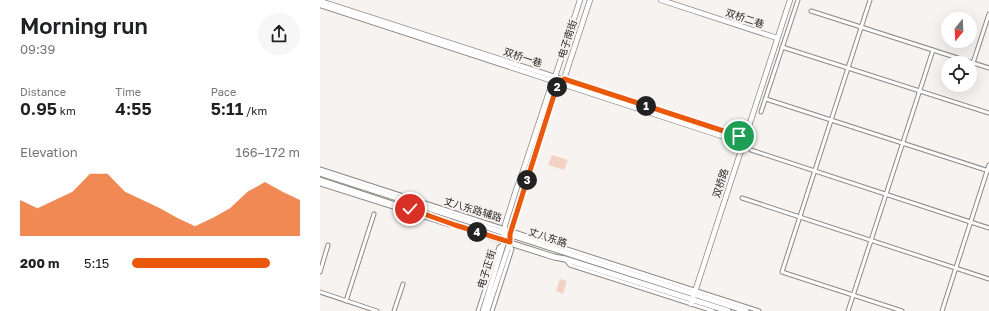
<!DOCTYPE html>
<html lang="en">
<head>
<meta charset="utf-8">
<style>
	body { margin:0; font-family:"Golos Text","Noto Sans SC",sans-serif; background:#f6f6f6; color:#202124; height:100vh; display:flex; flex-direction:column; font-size:15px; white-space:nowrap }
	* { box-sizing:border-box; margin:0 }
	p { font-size:13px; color:#757577 }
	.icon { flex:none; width:22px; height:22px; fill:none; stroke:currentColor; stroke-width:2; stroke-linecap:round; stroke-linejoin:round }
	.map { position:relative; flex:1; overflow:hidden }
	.panel { display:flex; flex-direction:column; background:#fff; width:320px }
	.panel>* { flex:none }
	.needle { width:26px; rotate:198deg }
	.buttons { position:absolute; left:621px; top:12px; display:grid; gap:8px }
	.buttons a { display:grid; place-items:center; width:36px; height:36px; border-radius:50%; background:#fff; box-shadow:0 4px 16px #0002; font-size:20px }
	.pin { position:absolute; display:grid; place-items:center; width:34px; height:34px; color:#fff; margin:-17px; border:2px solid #fff; border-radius:50%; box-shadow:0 1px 4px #0007 }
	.km { position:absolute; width:20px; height:20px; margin:-10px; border-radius:50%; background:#222; color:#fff; font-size:11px; line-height:20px; text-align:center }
	.round { display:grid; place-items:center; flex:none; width:42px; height:42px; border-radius:21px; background:#f6f6f6 }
	.head { display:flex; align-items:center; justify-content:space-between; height:68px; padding:0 20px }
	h1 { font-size:22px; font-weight:600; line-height:30px }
	.stats { display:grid; grid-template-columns:repeat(3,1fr); gap:6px; height:68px; padding:4px 20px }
	.stats div { display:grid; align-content:center }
	.stats b { font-size:17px; font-weight:600 }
	.stats small { font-size:11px; font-weight:400 }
	.stats p { font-size:11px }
	.chart { height:112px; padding:8px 20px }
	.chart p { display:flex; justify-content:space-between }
	.chart svg { width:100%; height:72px; margin-top:4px; fill:#ea580c; opacity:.7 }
	ul { padding:0 20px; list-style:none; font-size:13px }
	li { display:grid; grid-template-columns:64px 48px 1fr; align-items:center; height:30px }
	li i { height:10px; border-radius:5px; background:#ea580c }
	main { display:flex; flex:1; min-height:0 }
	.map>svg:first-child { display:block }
	.green { fill:#f3d2c4 }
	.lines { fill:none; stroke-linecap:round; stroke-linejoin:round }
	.street-casing { stroke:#8c8987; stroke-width:5 }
	.secondary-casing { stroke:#8c8987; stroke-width:6 }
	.primary-casing { stroke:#8c8987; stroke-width:7 }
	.street { stroke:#fff; stroke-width:3 }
	.secondary { stroke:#fff; stroke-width:4.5 }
	.primary { stroke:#fff; stroke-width:5 }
	.route-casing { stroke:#fff; stroke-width:8 }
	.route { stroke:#ea580c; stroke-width:5 }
	.labels { text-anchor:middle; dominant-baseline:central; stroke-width:4; stroke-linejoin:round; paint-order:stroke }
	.street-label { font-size:10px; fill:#292827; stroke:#f7f3f1 }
</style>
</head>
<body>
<main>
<section class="panel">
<div class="head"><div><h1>Morning run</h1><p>09:39</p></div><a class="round"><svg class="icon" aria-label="share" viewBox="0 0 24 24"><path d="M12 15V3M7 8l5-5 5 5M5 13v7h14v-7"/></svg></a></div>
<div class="stats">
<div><p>Distance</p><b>0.95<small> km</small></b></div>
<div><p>Time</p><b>4:55</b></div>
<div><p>Pace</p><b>5:11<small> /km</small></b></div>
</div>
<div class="chart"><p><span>Elevation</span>166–172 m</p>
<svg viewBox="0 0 160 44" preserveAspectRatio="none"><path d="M0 44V22L10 27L20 22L30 17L40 6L50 6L60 17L70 22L80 27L90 33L100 38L110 33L120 27L130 17L140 11L150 17L160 22V44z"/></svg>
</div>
<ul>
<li><b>200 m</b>5:15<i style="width:82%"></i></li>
</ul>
</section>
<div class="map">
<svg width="669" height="311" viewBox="0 0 669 311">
	<rect width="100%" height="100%" fill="#f7f3f1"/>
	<g class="green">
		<polygon points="232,155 248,160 244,170 228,165"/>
		<polygon points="240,279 247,281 243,294 236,291"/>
	</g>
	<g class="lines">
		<g class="street-casing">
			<g id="street">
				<polyline points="550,0 462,272 582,311"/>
				<polyline points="491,11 669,68"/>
				<polyline points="462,47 669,113"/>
				<polyline points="653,63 669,14"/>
				<polyline points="446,99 669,171"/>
				<polyline points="441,112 478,0"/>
				<polyline points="431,150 669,228"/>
				<polyline points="0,169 439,311"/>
				<polyline points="0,184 130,225"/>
				<polyline points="422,198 669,279"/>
				<polyline points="246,260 250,265 393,311"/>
				<polyline points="0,272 8,245"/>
				<polyline points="0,292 57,311"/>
				<polyline points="26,301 54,214"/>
				<polyline points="74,311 83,284"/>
				<polyline points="158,311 179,247 183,245"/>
				<polyline points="172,311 192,249 189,245"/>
				<polyline points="528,311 613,50"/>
				<polyline points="622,311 669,165"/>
			</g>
		</g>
		<g class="secondary-casing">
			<g id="secondary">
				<polyline points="341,0 457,38"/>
				<polyline points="0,1 424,138"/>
				<polyline points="0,5 423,143"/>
				<polyline points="371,304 470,0"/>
				<polyline points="163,311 183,245 185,225 197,187 201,177 233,80 235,77 260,0"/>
				<polyline points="167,311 189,245 192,227 234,95 239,83 244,79 270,0"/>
			</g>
		</g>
		<g class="primary-casing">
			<g id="primary">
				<polyline points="0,173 426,311"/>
				<polyline points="0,180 184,241 234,257 245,259 408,311"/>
			</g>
		</g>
		<use href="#street" class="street"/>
		<use href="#secondary" class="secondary"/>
		<use href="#primary" class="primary"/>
	</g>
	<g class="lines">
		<g class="route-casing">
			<polyline id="route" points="90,209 135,225 190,242 190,234 234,95 239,83 244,79 419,136"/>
		</g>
		<use href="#route" class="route"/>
	</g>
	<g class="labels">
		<g class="street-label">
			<text transform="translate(425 18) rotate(18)">双桥二巷</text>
			<text transform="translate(247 39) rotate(-72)">电子南街</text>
			<text transform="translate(203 57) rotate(18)">双桥一巷</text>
			<text transform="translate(400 183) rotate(-72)">双桥路</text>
			<text transform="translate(153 209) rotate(17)">丈八东路辅路</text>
			<text transform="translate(228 237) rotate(18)">丈八东路</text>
			<text transform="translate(166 269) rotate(-73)">电子正街</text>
		</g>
	</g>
</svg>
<div class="buttons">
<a><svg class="needle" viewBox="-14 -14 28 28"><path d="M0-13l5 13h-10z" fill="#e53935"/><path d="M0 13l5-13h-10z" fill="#757577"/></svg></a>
<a><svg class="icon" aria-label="locate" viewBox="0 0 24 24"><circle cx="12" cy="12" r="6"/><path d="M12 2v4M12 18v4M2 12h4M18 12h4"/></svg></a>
</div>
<div class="pin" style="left:419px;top:136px;background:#1e9e55"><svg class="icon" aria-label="arrive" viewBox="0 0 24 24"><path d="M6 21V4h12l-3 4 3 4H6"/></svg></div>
<div class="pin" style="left:90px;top:209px;background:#d93025"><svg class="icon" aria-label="check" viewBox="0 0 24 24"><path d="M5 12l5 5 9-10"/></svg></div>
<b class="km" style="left:326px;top:106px">1</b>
<b class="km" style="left:237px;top:87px">2</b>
<b class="km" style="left:207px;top:180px">3</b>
<b class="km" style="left:157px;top:232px">4</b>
</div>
</main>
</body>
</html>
